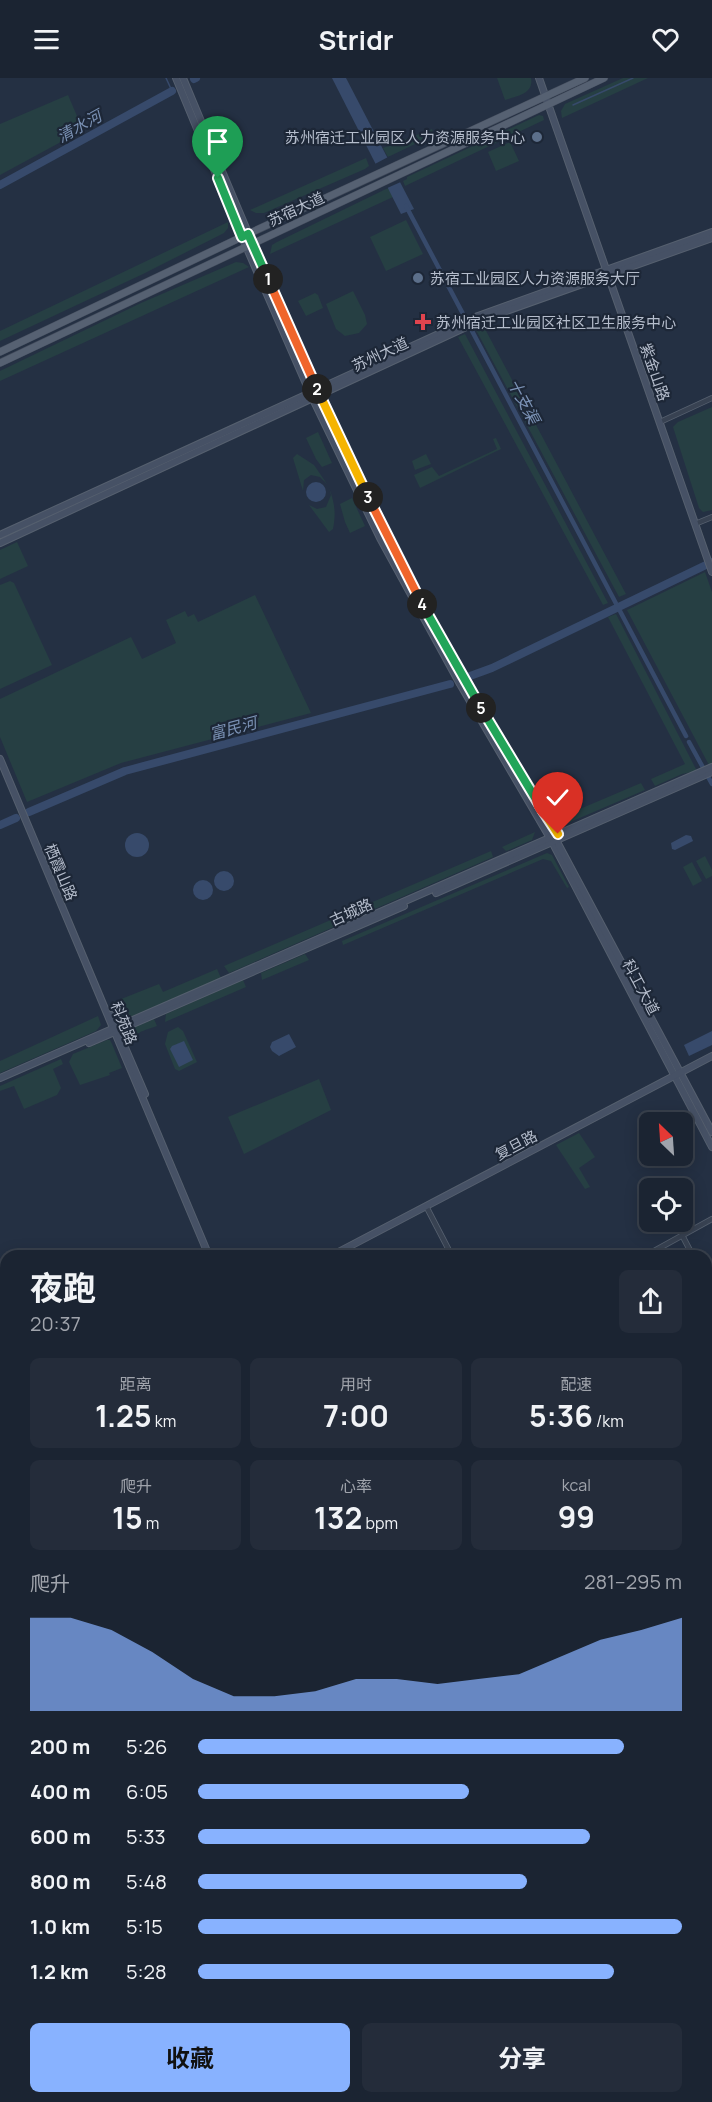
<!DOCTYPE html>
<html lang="zh">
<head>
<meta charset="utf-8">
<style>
	body { margin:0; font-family:Manrope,"Noto Sans SC",sans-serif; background:#242c3a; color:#f1f3f6; height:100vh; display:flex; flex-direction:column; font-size:22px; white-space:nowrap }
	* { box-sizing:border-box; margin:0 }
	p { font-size:20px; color:#a0a4ac }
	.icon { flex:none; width:33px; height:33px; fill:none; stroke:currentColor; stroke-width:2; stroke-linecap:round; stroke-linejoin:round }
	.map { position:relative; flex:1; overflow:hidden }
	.sheet { position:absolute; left:0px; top:1172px; width:712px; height:854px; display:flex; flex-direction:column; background:#1b2432; border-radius:18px 18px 0 0; box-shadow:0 3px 15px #0003,0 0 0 2px #39414d }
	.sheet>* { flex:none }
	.needle { width:39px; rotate:335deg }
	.controls { position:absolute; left:639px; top:1034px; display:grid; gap:12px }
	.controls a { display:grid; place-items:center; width:54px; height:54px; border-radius:9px; background:#1b2432; box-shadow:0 3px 15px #0003,0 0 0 2px #39414d; font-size:30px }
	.pin { position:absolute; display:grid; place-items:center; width:51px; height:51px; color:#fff; margin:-62px -26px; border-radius:50% 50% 50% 0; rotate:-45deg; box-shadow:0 0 6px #0007 }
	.pin .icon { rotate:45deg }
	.km { position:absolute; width:30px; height:30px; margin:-15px; border-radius:50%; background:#222; color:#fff; font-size:16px; line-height:30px; text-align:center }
	.round { display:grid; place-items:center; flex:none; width:63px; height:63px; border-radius:9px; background:#242c3a }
	.headline { display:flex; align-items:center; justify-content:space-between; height:102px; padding:0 30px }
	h1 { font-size:33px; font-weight:700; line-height:45px }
	.metrics { display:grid; grid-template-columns:repeat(3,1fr); gap:9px; height:102px; padding:6px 30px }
	.metrics div { display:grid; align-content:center; border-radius:9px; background:#242c3a; text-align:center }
	.metrics b { font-size:30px; font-weight:700 }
	.metrics small { font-size:16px; font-weight:400 }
	.metrics p { font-size:16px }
	.chart { height:168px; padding:12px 30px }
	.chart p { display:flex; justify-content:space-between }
	.chart svg { width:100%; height:108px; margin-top:6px; fill:#88b2ff; opacity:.7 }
	.action { display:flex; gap:12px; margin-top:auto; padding:12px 30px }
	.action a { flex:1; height:69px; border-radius:9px; background:#88b2ff; color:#111; font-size:24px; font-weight:700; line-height:69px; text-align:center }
	.action a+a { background:#242c3a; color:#f1f3f6 }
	ul { padding:0 30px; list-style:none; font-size:20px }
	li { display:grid; grid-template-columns:96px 72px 1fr; align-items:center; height:45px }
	li i { height:15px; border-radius:8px; background:#88b2ff }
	header { display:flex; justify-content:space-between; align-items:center; height:78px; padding:0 30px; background:#1b2432; font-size:27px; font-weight:700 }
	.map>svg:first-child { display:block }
	.green { fill:#263f43 }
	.water { fill:#374a6b }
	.pier { fill:#243043 }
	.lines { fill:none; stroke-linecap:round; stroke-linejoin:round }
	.stream { stroke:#374a6b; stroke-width:1.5 }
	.canal { stroke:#374a6b; stroke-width:4.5 }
	.river { stroke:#374a6b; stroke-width:8 }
	.street-casing { stroke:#56606f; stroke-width:6 }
	.secondary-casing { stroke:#56606f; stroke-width:8 }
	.primary-casing { stroke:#424b5b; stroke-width:8 }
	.street { stroke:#384252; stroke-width:4.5 }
	.secondary { stroke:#465165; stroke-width:6 }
	.primary { stroke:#566172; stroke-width:7 }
	.split-1-casing { stroke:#fff; stroke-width:12 }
	.split-2-casing { stroke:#fff; stroke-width:12 }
	.split-3-casing { stroke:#fff; stroke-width:12 }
	.split-4-casing { stroke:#fff; stroke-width:12 }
	.split-5-casing { stroke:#fff; stroke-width:12 }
	.split-6-casing { stroke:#fff; stroke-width:12 }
	.split-7-casing { stroke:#fff; stroke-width:12 }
	.split-1 { stroke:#22a559; stroke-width:8 }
	.split-2 { stroke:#f0652b; stroke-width:8 }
	.split-3 { stroke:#f5b400; stroke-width:8 }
	.split-4 { stroke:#f0652b; stroke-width:8 }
	.split-5 { stroke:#22a559; stroke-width:8 }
	.split-6 { stroke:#22a559; stroke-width:8 }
	.split-7 { stroke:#f5b400; stroke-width:8 }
	.service-dot { fill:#5c6f8a; stroke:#1d2737; stroke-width:2 }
	.health-dot { fill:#e0444e; stroke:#1d2737; stroke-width:2 }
	.labels { text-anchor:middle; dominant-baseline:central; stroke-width:4.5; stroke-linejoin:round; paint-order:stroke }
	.poi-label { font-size:15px; fill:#b5bdcc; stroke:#1d2737; text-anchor:start }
	.street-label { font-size:15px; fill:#b5bdcc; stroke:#1d2737 }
	.water-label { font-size:16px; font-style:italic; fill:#7b92b5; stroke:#1d2737 }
</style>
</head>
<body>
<header><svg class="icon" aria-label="menu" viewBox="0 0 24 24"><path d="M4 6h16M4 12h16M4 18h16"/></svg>Stridr<svg class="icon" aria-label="heart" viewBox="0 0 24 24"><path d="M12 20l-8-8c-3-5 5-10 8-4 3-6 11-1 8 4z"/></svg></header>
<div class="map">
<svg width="712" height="2024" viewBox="0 0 712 2024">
	<rect width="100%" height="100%" fill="#243043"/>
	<g class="green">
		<path d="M497,0H531C534,16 517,18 505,22Z"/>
		<polygon points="623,0 648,0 562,40 561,33 565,26"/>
		<polygon points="68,17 83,52 0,97 0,46"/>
		<polygon points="539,37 543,38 544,42 405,108 403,103 407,101 407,99"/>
		<polygon points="432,51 434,57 388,79 383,70"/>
		<polygon points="510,64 519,83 496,93 488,74"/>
		<polygon points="366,80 369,88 365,91 264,135 256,135 250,132"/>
		<polygon points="388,110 393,119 270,176 272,167 277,164"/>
		<polygon points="406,142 423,176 386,193 370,159"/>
		<polygon points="228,144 228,150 224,155 143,196 0,263 0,253"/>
		<polygon points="236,184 243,185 249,189 0,303 0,293 141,225"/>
		<polygon points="353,213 365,237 367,246 359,255 345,258 336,251 326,226"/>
		<polygon points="315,215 318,217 323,230 306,238 298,223"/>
		<polygon points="484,249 626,516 619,519 476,252"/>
		<polygon points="465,256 608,525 603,527 458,259"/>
		<polygon points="712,329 712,432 703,434 699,430 673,349 678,344"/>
		<polygon points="318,354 332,385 322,389 316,381 306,360"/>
		<polygon points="496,360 501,371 420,410 414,397 432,389 439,398 497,371 493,361"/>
		<polygon points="297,376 314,387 327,406 320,399 311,397 304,402 303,413 293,380"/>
		<polygon points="426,376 431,386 415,392 412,383"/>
		<path d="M329,410C335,425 336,436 333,451L329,454L309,427L317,431L326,429L331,417Z"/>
		<polygon points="352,420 365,448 350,455 345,444 340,426"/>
		<polygon points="17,464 28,488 0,501 0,472"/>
		<polygon points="705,494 712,514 712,688 710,689 627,532"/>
		<polygon points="10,503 14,505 52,587 0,611 0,507"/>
		<polygon points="255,517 311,635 121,685 27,724 0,659 0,621 131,559 142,581 176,565 166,542 185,533 188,539 194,536 198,544"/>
		<polygon points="616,536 697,693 682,696 655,708 651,701 685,686 608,539"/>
		<polygon points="519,686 561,739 641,705 645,712 568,745 557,743"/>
		<polygon points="535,754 532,762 509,772 506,773 502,769"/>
		<polygon points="491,773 493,779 229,895 224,888"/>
		<polygon points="547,775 552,777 569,809 567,810 551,783 543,781 343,867 342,863"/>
		<polygon points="705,778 712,792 712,798 706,801 696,783"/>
		<polygon points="692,784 702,803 693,808 683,789"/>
		<polygon points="305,876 309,882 262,902 261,895"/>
		<polygon points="217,891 221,900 128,940 118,941 111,925 159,906 163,914"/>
		<polygon points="243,902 246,909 165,944 166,936"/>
		<polygon points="98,938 101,947 96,953 0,995 0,983"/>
		<path d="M154,941L157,948C146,952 130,955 130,968L125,956L126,953Z"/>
		<polygon points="178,949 183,953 197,984 179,993 175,991 165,966 168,954"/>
		<polygon points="107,962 110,962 112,966 122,990 109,995 110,997 80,1007 69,984 73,976"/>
		<polygon points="61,981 63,986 53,991 61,1010 57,1017 24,1031 14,1008 0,1013 0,1008"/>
		<polygon points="319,1001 331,1032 244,1076 228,1039"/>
		<polygon points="579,1055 595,1079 579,1090 590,1109 585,1111 556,1067"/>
		<polygon points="712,1364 712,1437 707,1440 707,1367"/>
		<polygon points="0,1691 6,1701 6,1731 0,1717"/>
		<polygon points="712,1798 712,1881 708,1880"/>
		<polygon points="391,2019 472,2019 466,2024 393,2024"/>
		<polygon points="498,2019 557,2019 559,2024 538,2024 537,2022 535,2024 492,2024"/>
	</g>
	<g class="water">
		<polygon points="332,0 346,0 414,131 401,136"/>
		<circle cx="316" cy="414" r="10"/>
		<circle cx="137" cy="767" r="12"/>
		<polygon points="686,757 691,758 693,763 675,772 672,771 671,765"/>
		<circle cx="224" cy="803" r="10"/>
		<circle cx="203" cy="812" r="10"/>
		<polygon points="712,953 712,967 689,978 684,967"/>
		<polygon points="289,956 296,969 279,978 272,973 270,969 272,964"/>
		<polygon points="184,963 193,982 179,989 170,971 172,968"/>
		<polygon points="712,1579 712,1622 707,1622 707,1582"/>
		<polygon points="707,1643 712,1643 712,1701 707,1703"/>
	</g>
	<polygon class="pier" points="390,78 403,103 385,111 373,87"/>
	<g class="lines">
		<g class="stream">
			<polyline points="166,0 172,13"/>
			<polyline points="573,27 633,0"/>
			<polyline points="549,2019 551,2024"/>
			<polyline points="510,2024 516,2019"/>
		</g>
		<g class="canal">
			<polyline points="406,128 686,658"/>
			<polyline points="689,664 712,706"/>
		</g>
		<g class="river">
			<polyline points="194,1 196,0"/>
			<polyline points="0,107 172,13"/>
			<polyline points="470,598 492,590 712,484"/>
			<polyline points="29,734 125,693 450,606"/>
			<polyline points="0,747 16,740"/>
			<polyline points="0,1985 6,1982"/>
		</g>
		<g class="street-casing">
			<g id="street">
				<polyline points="660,344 712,320"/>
				<polyline points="695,446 712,439"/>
				<polyline points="426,1128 452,1178"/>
				<polyline points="682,1157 693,1178"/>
				<polyline points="645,1178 712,1141"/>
				<polyline points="706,1203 712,1213"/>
				<polyline points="706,1444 712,1441"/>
				<polyline points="706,1472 712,1469"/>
				<polyline points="706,1483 712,1493"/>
				<polyline points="706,1527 712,1524"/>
				<polyline points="706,1554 712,1551"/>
			</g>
		</g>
		<g class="secondary-casing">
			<g id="secondary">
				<polyline points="176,0 242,159 310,315 380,460 460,606 550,760 712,1069"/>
				<path d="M183,0C254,170 325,342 411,505C456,591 506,675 558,756L556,762L712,1054"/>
				<polyline points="539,0 712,494"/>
				<polyline points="0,457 478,238 712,154"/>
				<polyline points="0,465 481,242 712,160"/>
				<polyline points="0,681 209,1178"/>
				<polyline points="436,815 712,694"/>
				<polyline points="111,937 145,1016"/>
				<polyline points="89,965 404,828"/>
				<polyline points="0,1000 712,689"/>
				<polyline points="331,1178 712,978"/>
				<polyline points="706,1288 712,1285"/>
				<polyline points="706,1296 712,1293"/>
				<polyline points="0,1350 6,1347"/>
				<polyline points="706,1633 712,1632"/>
				<polyline points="0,1656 6,1669"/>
				<polyline points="0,1668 6,1682"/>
				<polyline points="706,1794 712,1781"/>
				<polyline points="706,1930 712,1932"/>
				<polyline points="0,1962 6,1959"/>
				<polyline points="167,2019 170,2024"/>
				<polyline points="172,2019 175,2024"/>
				<polyline points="566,2019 568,2024"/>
				<polyline points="571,2019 573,2024"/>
				<polyline points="256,2024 264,2019"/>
				<polyline points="482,2024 488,2019"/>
				<polyline points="642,2024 647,2019"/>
			</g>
		</g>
		<g class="primary-casing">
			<g id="primary">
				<polyline points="0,274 248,156 585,0"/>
				<polyline points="0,285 604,0"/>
			</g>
		</g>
		<use href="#street" class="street"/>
		<use href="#secondary" class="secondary"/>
		<use href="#primary" class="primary"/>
	</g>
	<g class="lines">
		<g class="split-1-casing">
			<polyline id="split-1" points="218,100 242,159 248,156 268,201"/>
		</g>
		<g class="split-2-casing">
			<polyline id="split-2" points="268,201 317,311"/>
		</g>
		<g class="split-3-casing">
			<polyline id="split-3" points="317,311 368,419"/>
		</g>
		<g class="split-4-casing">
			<polyline id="split-4" points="368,419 422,526"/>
		</g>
		<g class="split-5-casing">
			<polyline id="split-5" points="422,526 481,630"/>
		</g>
		<g class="split-6-casing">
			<polyline id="split-6" points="481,630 543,733"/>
		</g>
		<g class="split-7-casing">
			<polyline id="split-7" points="543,733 558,756"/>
		</g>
		<use href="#split-1" class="split-1"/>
		<use href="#split-2" class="split-2"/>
		<use href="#split-3" class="split-3"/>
		<use href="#split-4" class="split-4"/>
		<use href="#split-5" class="split-5"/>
		<use href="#split-6" class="split-6"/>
		<use href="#split-7" class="split-7"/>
	</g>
	<g class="service-dot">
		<circle cx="537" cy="59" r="6"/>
		<circle cx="418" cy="200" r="6"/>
	</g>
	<path class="health-dot" d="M420 235h6v6h6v6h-6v6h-6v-6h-6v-6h6z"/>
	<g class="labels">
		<g class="poi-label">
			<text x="525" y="59" text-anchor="end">苏州宿迁工业园区人力资源服务中心</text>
			<text x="430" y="200">苏宿工业园区人力资源服务大厅</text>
			<text x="436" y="244">苏州宿迁工业园区社区卫生服务中心</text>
		</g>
		<g class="street-label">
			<text transform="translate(296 131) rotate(-25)">苏宿大道</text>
			<text transform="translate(380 276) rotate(-25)">苏州大道</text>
			<text transform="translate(655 294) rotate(71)">紫金山路</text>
			<text transform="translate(61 794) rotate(67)">栖霞山路</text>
			<text transform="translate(351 834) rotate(-24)">古城路</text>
			<text transform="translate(641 909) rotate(62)">科工大道</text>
			<text transform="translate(124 945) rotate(68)">科苑路</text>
			<text transform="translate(516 1067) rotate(-28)">复旦路</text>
		</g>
		<g class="water-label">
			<text transform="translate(79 48) rotate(-29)">清水河</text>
			<text transform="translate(524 323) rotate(62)">十支渠</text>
			<text transform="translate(233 650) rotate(-15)">富民河</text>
		</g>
	</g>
</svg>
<div class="controls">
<a><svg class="needle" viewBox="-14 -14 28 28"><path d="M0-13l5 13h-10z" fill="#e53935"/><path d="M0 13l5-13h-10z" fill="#a0a4ac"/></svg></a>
<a><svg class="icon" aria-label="locate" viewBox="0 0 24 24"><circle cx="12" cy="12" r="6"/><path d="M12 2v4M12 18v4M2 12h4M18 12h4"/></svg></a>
</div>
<div class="pin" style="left:218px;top:100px;background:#1e9e55"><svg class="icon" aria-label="arrive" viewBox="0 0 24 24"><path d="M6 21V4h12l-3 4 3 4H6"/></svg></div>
<div class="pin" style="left:558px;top:756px;background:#d93025"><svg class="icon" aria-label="check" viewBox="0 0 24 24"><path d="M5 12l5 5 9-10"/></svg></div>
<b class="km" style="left:268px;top:201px">1</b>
<b class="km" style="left:317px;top:311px">2</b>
<b class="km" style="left:368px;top:419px">3</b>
<b class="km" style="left:422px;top:526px">4</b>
<b class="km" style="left:481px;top:630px">5</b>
<section class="sheet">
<div class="headline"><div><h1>夜跑</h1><p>20:37</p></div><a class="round"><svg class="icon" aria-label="share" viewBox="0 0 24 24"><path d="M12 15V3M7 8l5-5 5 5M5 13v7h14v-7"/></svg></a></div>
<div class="metrics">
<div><p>距离</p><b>1.25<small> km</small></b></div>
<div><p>用时</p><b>7:00</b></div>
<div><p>配速</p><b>5:36<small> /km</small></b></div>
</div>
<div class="metrics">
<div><p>爬升</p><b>15<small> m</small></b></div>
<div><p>心率</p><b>132<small> bpm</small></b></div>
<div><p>kcal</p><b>99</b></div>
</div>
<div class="chart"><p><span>爬升</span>281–295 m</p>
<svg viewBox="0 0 160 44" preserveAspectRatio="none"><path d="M0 44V6L10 6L20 11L30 20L40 31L50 38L60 38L70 36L80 31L90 31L100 33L110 31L120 29L130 22L140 15L150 11L160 6V44z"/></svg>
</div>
<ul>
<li><b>200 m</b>5:26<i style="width:88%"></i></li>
<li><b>400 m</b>6:05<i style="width:56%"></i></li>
<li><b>600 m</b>5:33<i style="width:81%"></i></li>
<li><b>800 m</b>5:48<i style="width:68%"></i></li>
<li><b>1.0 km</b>5:15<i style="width:100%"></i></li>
<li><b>1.2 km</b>5:28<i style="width:86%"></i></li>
</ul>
<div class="action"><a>收藏</a><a>分享</a></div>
</section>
</div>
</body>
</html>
